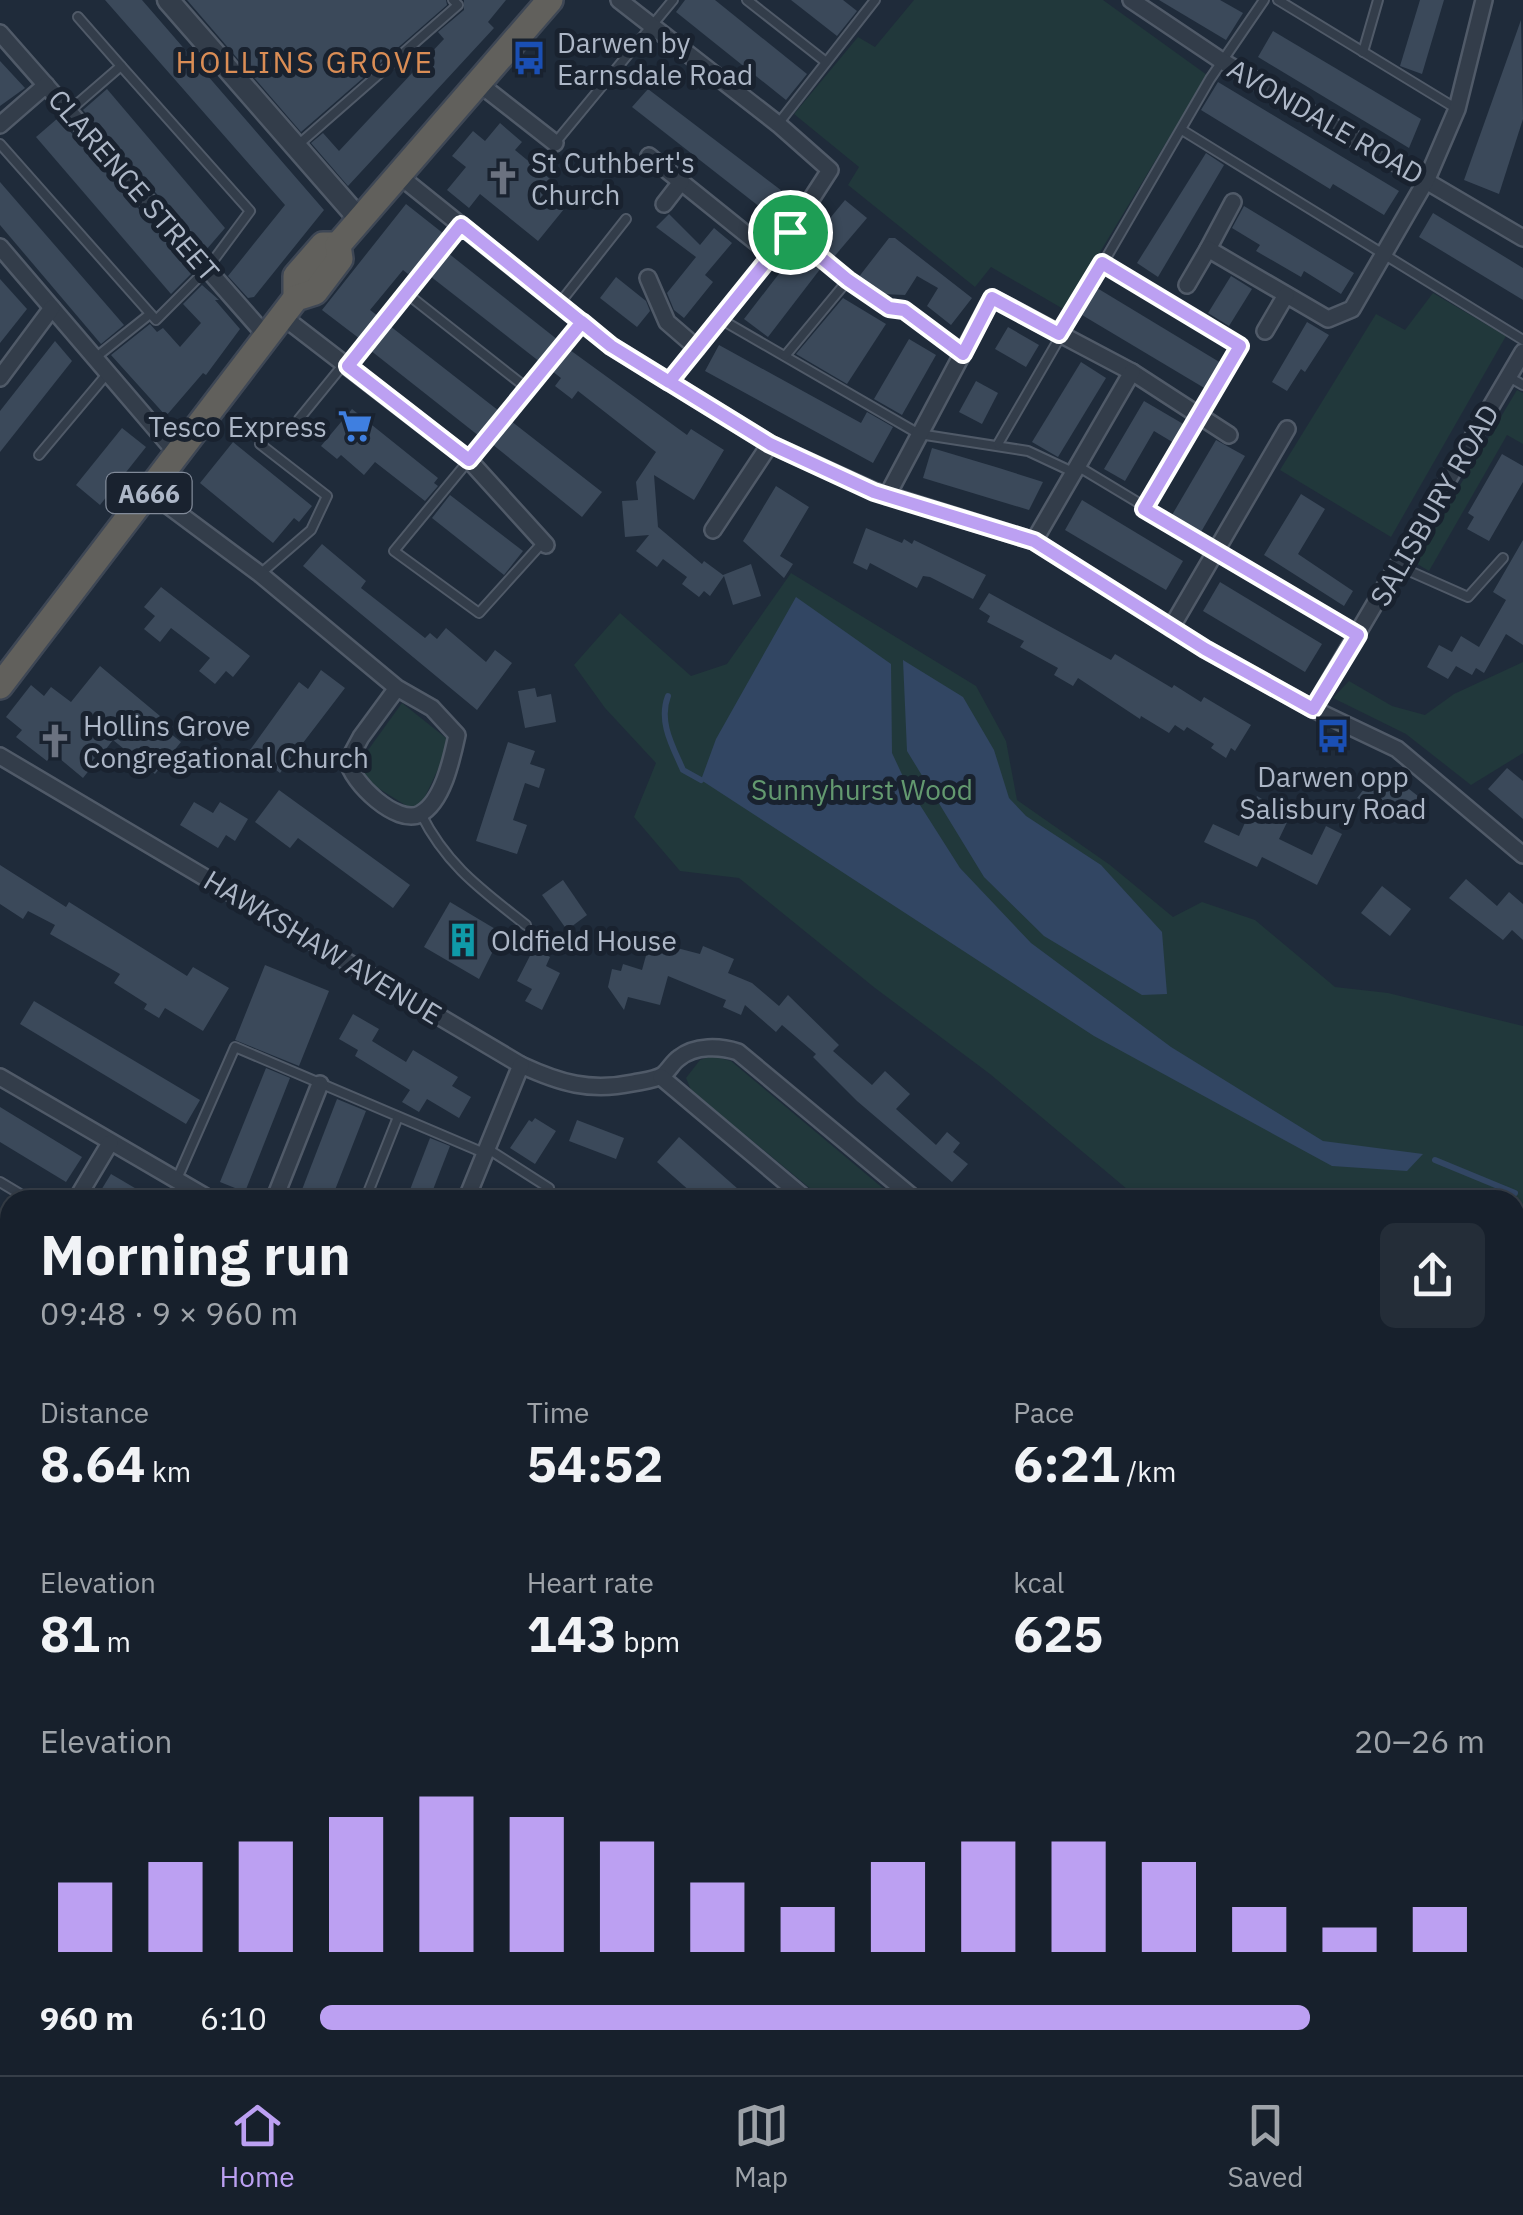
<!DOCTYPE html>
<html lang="en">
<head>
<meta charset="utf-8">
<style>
	body { margin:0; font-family:"IBM Plex Sans",sans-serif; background:#242d38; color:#f1f3f6; height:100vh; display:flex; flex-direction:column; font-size:38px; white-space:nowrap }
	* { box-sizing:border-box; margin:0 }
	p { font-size:32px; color:#9ea3a9 }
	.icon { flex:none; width:55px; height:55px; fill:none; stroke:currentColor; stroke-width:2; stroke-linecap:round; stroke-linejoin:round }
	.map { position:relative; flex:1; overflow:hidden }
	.drawer { position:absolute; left:0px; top:1190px; width:1525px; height:885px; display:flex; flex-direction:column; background:#17202c; border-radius:30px 30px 0 0; box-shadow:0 2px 8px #0004,0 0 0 2px #363e48 }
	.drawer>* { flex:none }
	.pin { position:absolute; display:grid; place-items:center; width:85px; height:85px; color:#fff; margin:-42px; border:5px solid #fff; border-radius:50%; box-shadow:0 2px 10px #0007 }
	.round { display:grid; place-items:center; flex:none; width:105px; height:105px; border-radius:15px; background:#242d38 }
	.summary { display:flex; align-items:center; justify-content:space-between; height:170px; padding:0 40px }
	h1 { font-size:55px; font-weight:700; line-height:75px }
	.figures { display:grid; grid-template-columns:repeat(3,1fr); gap:15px; height:170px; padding:10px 40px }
	.figures div { display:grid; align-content:center }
	.figures b { font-size:50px; font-weight:700 }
	.figures small { font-size:28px; font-weight:400 }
	.figures p { font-size:28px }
	.chart { height:280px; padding:20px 40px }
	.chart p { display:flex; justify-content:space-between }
	.chart svg { width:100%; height:180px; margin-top:10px; stroke:#bca0f2; stroke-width:6 }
	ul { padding:0 40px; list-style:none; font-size:32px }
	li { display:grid; grid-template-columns:160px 120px 1fr; align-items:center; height:75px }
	li i { height:25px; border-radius:12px; background:#bca0f2 }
	.tab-bar { display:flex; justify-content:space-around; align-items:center; height:140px; border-top:2px solid #363e48; background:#17202c; font-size:28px; color:#9ea3a9 }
	.tab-bar a { display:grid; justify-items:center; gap:5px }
	.tab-bar .on { color:#bca0f2 }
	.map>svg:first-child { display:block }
	.green { fill:#21383b }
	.water { fill:#324663 }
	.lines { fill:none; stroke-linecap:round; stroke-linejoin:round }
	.stream { stroke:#324663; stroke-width:6 }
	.building { fill:#3b495a }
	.service-casing { stroke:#505a68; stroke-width:12 }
	.minor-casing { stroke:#505a68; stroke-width:20 }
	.tertiary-casing { stroke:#505a68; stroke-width:25 }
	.trunk-casing { stroke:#3e4755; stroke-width:30 }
	.service { stroke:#333d4a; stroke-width:8 }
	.minor { stroke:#333d4a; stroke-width:15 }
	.tertiary { stroke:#333d4a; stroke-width:20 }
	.trunk { stroke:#61605c; stroke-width:25 }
	.route-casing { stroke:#fff; stroke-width:20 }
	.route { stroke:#bca0f2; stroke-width:12 }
	.labels { text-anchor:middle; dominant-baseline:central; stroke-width:10; stroke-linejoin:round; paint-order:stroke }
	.shield { fill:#19222f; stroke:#818a99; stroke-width:2.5 }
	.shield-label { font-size:25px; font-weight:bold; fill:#adb7c7 }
	.poi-label { font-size:28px; fill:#adb7c7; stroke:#19222f; text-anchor:start }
	.street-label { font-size:28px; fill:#adb7c7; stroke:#19222f }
	.park-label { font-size:28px; fill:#63996f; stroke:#19222f }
	.neighbourhood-label { font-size:30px; letter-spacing:2.5px; fill:#da8d55; stroke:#19222f }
</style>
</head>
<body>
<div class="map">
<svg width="1523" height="2075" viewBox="0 0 1523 2075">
	<rect width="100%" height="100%" fill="#1f2b3a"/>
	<g class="green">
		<polygon points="914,0 1103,0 1207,75 1065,310 991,267 975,287 848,185 859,167 794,114 858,37 875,47"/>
		<polygon points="1433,293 1506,336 1391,537 1280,470 1376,314 1405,330"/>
		<polygon points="1517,390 1523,393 1523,444 1507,435 1429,571 1414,562"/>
		<polygon points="791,573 976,686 1006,741 1017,800 1110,865 1173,917 1202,902 1255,920 1335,987 1388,993 1523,1026 1523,1399 1515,1396 1515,1200 1140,1200 990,1074 875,988 739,878 680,871 634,817 656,763 605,708 574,665 620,613 691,676 727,664"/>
		<polygon points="1523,662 1523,753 1471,785 1406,734 1333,698 1349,681 1392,706 1425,715 1454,694"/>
		<polygon points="402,703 451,742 422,803 410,808 362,778 358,764"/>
		<polygon points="712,1056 731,1061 897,1200 824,1200 691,1090 686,1078 700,1060"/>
	</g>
	<g class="water">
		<polygon points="796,597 891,664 892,753 906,783 960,868 1031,943 1171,1047 1323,1141 1423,1154 1407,1171 1332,1166 1094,1036 701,780 716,739"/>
		<polygon points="903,660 963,697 994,750 1009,798 1026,816 1101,865 1162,932 1167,994 1142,995 1044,936 984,877 907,751"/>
	</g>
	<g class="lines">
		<g class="stream">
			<path d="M668,696C658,722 673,747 683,770L701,780"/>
			<polyline points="1435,1160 1515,1193"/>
		</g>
	</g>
	<g class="building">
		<polygon points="105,0 142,0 324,210 254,297 248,298 228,276 285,205"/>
		<polygon points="187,0 446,0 447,5 301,132"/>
		<polygon points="464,0 506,0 488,22 494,28 348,186 311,143 323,133 339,151 444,39 438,32 464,10"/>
		<polygon points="685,0 715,0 807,74 786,100 676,12"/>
		<polygon points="791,0 843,0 857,11 837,36"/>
		<polygon points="1159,0 1220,0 1243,13 1226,40"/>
		<polygon points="1420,0 1444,0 1422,74 1400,66"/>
		<polygon points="1521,20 1523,119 1499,194 1464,180"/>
		<polygon points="1273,31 1421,119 1409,148 1258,57"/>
		<polygon points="0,61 25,88 0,106"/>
		<polygon points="1218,82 1399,191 1384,215 1333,184 1330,189 1201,110"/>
		<polygon points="107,89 225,228 206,250 83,110"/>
		<polygon points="648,89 786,194 770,215 632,107"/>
		<polygon points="58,118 191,268 192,273 171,294 36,137"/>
		<polygon points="500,123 522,142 515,150 573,198 538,241 480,194 469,208 447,190 466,167 452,156 473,131 485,141"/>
		<polygon points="1206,153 1224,165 1158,277 1137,263"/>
		<polygon points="0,182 124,325 101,344 0,225"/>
		<polygon points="845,200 867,218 833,258 812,240"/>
		<polygon points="406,204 444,234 418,266 408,274 403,270 370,310 378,316 360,339 322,310"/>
		<polygon points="1244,206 1354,273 1341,294 1304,271 1301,277 1256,251 1260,245 1232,228"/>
		<polygon points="1433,213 1523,268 1523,300 1419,237"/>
		<polygon points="669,214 700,245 714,228 732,243 705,275 713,282 684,318 674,310 667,293 696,257 656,227"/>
		<polygon points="889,238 895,238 972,298 951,325 927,306 938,288 917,276 905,295 882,294 858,278"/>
		<polygon points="798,249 821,268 768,337 744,319"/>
		<polygon points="448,253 558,340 540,362 430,276"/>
		<polygon points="1231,276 1252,289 1229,326 1208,313"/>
		<polygon points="616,277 646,301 650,311 637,327 600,298"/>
		<polygon points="0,279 27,309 0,343"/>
		<polygon points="202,285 219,300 215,300 240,329 206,375 203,373 166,416 111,355 150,324 157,332 163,328 180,347 201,323 183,304"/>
		<polygon points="1097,288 1221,363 1206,389 1082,315"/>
		<polygon points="843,298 886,324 847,384 796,354"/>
		<polygon points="1307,322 1329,335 1305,372 1301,369 1287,391 1272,382"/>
		<polygon points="390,326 499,411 479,436 370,350"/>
		<polygon points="1008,327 1039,345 1026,367 995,349"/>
		<polygon points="909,339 936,355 902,415 874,399"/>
		<polygon points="55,341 72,361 0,452 0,411"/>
		<polygon points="719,345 861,423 867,412 893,427 873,463 705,371"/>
		<polygon points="570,350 687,435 691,429 724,450 694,500 654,475 658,527 702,564 704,561 723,575 751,564 761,596 733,605 724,576 710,596 704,591 699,597 682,584 687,577 663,559 657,567 636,551 649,535 625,537 622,501 638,500 636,482 656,452 578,391 572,399 555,386 561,378 552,371"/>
		<polygon points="1081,362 1106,378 1058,457 1032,442"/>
		<polygon points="976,381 998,393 982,424 959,412"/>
		<polygon points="1144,401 1185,425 1174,443 1154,431 1125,481 1104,469"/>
		<polygon points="352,409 438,478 434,483 438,486 425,501 375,462 364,475 341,455 337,459 321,446"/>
		<polygon points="511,421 602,492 582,517 492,444"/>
		<polygon points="122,428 146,447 100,505 76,485"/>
		<polygon points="1216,440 1245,456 1201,532 1172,515"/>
		<polygon points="233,442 312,506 299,522 294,518 273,543 200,483"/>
		<polygon points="932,448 999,468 1043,482 1029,510 923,478"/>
		<polygon points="1502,454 1523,466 1523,482 1489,541 1467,529 1474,517 1468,513"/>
		<polygon points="776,486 809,507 780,556 793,564 784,578 743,541"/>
		<polygon points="1301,494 1325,509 1298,554 1353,591 1344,606 1264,555"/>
		<polygon points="450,495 523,551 504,575 432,518"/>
		<polygon points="1082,500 1183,561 1166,590 1065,530"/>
		<polygon points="866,528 902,543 904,539 912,544 914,540 986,575 973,599 930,577 923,576 917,588 870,563 867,570 853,563"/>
		<polygon points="1523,540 1523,645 1506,634 1484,673 1476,668 1472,675 1456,666 1448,679 1427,667 1439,645 1452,652 1461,636 1479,647 1506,600 1493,592"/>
		<polygon points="322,544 366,581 361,588 425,638 430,633 437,639 446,628 486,662 495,650 512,663 477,710 303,566"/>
		<polygon points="1220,582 1322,644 1305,672 1203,611"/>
		<polygon points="161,587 250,656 233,677 226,671 215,684 199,671 210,658 171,628 160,642 144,629 155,616 144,607"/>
		<polygon points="989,593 1111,660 1115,654 1172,688 1174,685 1201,702 1204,697 1251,725 1235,751 1231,748 1226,758 1211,748 1214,744 1187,727 1184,731 1175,725 1169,733 1141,716 1140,719 1078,678 1073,686 1054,675 1058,668 1020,647 1024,641 987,622 990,616 979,609"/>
		<polygon points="100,666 160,716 156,722 181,742 155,774 113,740 83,778 53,753 47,761 16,737 22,730 6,717 31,685 44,696 51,687 71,702"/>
		<polygon points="321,670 345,688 280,773 250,750 299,682 308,689"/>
		<polygon points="535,688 537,697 551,694 556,722 525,728 518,691"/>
		<polygon points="508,742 535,751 530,764 545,769 539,788 525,783 513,820 527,825 517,854 476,841"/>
		<polygon points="1381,767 1423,800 1403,824 1385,810 1357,798"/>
		<polygon points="1507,768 1523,781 1523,819 1488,789"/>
		<polygon points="279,790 410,885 393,908 298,838 290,848 255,822"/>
		<polygon points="1257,796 1290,816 1279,839 1312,855 1326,826 1342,834 1317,885 1262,857 1257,867 1204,842 1213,824 1239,836"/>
		<polygon points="194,802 213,813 220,802 248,819 235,841 226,835 218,848 180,825"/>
		<polygon points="0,865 66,907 69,902 187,976 193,967 229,988 203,1031 165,1008 159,1018 144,1009 147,1004 114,983 120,974 50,934 55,925 28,911 23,919 0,904"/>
		<polygon points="1466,879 1497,906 1509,892 1523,904 1523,940 1512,930 1503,940 1449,898"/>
		<polygon points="563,880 587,915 567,930 542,895"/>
		<polygon points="1382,886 1411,909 1390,936 1361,913"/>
		<polygon points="450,902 502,933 479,979 424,947"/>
		<polygon points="650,941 700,954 703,946 734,959 728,973 752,983 779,1006 788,995 839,1045 833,1051 872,1085 885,1071 910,1094 896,1109 936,1145 947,1132 960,1143 953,1152 968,1164 952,1182 857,1101 813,1057 816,1054 782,1025 776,1032 745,1005 741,1015 723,1007 726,1000 668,976 660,1005 628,997 624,1010 608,987 612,969 621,971 623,964 642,970"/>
		<polygon points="534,948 550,957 546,966 560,973 542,1010 525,1001 532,989 517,981"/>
		<polygon points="265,965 329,991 299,1066 235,1040"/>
		<polygon points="34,1001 200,1100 186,1124 20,1024"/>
		<polygon points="353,1014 379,1029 372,1041 406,1062 413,1050 458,1077 452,1086 471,1097 459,1118 427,1099 419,1112 402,1102 410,1090 355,1056 358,1050 339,1039"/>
		<polygon points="266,1068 290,1078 245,1192 220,1182"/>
		<polygon points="337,1099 366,1111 348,1157 331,1200 298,1200"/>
		<polygon points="0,1107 82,1157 66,1182 0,1142"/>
		<polygon points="535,1118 556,1131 535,1164 510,1148 529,1120 532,1122"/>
		<polygon points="577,1120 624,1138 616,1159 569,1141"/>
		<polygon points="679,1137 738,1189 729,1200 700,1200 657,1162"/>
		<polygon points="430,1138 450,1146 429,1200 406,1200"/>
		<polygon points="111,1174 123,1181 155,1200 95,1200"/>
	</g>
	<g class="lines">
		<g class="service-casing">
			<g id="service">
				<polyline points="747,0 826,62"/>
				<polyline points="1278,0 1457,109"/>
				<polyline points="78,17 121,66"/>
				<polyline points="1363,52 1378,0"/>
				<polyline points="778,124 875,0"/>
				<polyline points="1182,130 1523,340"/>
				<polyline points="555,143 673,0"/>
				<polyline points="0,144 156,320 207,269 250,211 121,66 69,111"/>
				<polyline points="299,144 458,5 453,0"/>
				<polyline points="790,232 848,280 889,308 904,310 963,354"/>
				<polyline points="1102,263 1240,346 1144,509"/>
				<polyline points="406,293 528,389"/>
				<polyline points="559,304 626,219"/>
				<polyline points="722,320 919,434 1028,451 1075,473"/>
				<polyline points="785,356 848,280"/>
				<polyline points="95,358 150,314"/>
				<polyline points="348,366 461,225"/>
				<polyline points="1509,377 1523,385"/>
				<polyline points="299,419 343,365"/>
				<polyline points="260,444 327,496 311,530 260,574"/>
				<polyline points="998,444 1210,79 1264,0"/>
				<polyline points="39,455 107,374"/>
				<polyline points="1079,467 1358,635"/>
				<polyline points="544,541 479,613 394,551 582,323"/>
				<polyline points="1398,566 1468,597 1503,558"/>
				<path d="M421,814C447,866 482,890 526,925"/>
				<polyline points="488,1149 549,1188 544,1200"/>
				<polyline points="177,1179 235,1047 484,1153"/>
				<polyline points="0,1182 30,1200"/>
				<polyline points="365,1200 398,1117"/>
				<polyline points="0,1381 10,1387"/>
				<polyline points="1515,1936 1523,1936"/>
				<polyline points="1147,2065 1150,2075"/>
			</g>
		</g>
		<g class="minor-casing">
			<g id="minor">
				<polyline points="619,0 778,124 830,170 790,232 669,382"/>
				<polyline points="1131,0 1222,61 1523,238"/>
				<polyline points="0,33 267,337"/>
				<polyline points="477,82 555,143"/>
				<polyline points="0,125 46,85"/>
				<polyline points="649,156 772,255"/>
				<polyline points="397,174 611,346 770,444 874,491 1034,541 1205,649 1313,709 1397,749 1523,855"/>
				<polyline points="664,204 681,182"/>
				<polyline points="0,247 178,455"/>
				<polyline points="1208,249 1233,202"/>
				<polyline points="648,278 667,322 697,348"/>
				<polyline points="1187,285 1208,249 1328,319 1352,309 1427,179 1457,109 1484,0"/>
				<polyline points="282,316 469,460 546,545"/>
				<polyline points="1265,331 1286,295"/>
				<polyline points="0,378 52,308"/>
				<path d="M150,492L260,574L397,688L432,708L457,735C452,758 443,802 420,814C397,826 351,782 348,761L361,737L397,688"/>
				<polyline points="887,496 992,298 1132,372 1229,435"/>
				<polyline points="713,530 770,444"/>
				<polyline points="1034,541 1132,372"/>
				<polyline points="1171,628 1287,429"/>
				<polyline points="1313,709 1523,352"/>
				<path d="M0,756L521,1065C560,1083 590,1092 633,1083C642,1081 655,1080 663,1075C669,1070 673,1062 679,1058C695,1045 720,1046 738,1052L916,1200"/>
				<polyline points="0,1077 211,1200"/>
				<polyline points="661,1077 807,1200"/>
				<polyline points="76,1200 110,1143"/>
				<polyline points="274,1200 320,1084"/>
				<polyline points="466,1200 521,1065"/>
				<polyline points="0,1281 10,1287"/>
				<polyline points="1515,1771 1523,1774"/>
				<polyline points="0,1833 10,1810"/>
				<polyline points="0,1986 10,1988"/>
				<polyline points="589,2065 597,2075"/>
				<polyline points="259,2075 264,2065"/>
				<polyline points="481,2075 490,2065"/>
				<polyline points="814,2075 822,2065"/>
			</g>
		</g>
		<g class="tertiary-casing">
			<polyline id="tertiary" points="168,0 360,220"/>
		</g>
		<g class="trunk-casing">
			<g id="trunk">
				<polyline points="296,298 296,276 323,245 338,245"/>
				<polyline points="0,686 296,298 315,292 340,259 338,245 550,0"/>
			</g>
		</g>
		<use href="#service" class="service"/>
		<use href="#minor" class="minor"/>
		<use href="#tertiary" class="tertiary"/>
		<use href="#trunk" class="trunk"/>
	</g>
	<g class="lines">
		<g class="route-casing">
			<polyline id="route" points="790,232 669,382 611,346 582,322 469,460 348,366 461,225 611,346 770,444 874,492 1034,541 1205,649 1313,709 1358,635 1144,509 1240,346 1102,263 1059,334 992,298 963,354 904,310 889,308 848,280 790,232"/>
		</g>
		<use href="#route" class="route"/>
	</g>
	<defs>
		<g id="bus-bare" transform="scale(2.7)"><path d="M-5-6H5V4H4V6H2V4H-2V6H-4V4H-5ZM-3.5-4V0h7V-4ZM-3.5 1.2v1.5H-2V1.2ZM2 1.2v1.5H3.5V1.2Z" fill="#1a4fb4" stroke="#19222f" stroke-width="2.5" paint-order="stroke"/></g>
		<g id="church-bare" transform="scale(2.7)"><path d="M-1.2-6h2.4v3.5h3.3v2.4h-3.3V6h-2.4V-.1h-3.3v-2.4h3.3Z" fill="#6b7280" stroke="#19222f" stroke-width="2.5" paint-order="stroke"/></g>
		<g id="supermarket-bare" transform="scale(2.7)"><path d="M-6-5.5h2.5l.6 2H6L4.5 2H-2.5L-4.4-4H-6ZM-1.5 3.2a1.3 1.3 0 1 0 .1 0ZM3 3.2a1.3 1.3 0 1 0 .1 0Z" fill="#3f7fe0" stroke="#19222f" stroke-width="2.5" paint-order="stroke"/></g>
		<g id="building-bare" transform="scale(2.7)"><path d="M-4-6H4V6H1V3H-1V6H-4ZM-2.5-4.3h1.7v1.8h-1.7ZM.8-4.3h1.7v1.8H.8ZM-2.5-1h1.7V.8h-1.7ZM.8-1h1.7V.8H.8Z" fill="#0f9aa8" stroke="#19222f" stroke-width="2.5" paint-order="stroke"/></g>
	</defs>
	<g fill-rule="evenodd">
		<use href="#bus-bare" x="529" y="58"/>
		<use href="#church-bare" x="503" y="178"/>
		<use href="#supermarket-bare" x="355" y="426"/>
		<use href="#bus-bare" x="1333" y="736"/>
		<use href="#church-bare" x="55" y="741"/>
		<use href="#building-bare" x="463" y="940"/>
	</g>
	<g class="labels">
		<rect class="shield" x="106.5" y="473" width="85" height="40" rx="8"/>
		<g class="shield-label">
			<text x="149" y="493">A666</text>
		</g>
		<g class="poi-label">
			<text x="557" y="42">Darwen by<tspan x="557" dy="32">Earnsdale Road</tspan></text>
			<text x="531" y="162">St Cuthbert's<tspan x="531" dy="32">Church</tspan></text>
			<text x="327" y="426" text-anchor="end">Tesco Express</text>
			<text x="83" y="725">Hollins Grove<tspan x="83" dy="32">Congregational Church</tspan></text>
			<text x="1333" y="776" text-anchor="middle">Darwen opp<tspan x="1333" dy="32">Salisbury Road</tspan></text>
			<text x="491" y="940">Oldfield House</text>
		</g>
		<g class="street-label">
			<text transform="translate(1326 121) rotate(30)">AVONDALE ROAD</text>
			<text transform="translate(134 185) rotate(49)">CLARENCE STREET</text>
			<text transform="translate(1434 505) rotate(-60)">SALISBURY ROAD</text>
			<text transform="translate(323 947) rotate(31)">HAWKSHAW AVENUE</text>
		</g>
		<g class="park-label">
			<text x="862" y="789">Sunnyhurst Wood</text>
		</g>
		<g class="neighbourhood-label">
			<text x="305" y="61">HOLLINS GROVE</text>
		</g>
	</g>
</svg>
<div class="pin" style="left:790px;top:232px;background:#1e9e55"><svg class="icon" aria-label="arrive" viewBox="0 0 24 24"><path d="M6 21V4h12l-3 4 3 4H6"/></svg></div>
<section class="drawer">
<div class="summary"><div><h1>Morning run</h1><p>09:48 · 9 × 960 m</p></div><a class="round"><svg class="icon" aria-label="share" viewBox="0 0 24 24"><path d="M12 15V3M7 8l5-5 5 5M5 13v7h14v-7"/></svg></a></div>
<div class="figures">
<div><p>Distance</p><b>8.64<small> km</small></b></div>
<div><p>Time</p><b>54:52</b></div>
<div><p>Pace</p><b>6:21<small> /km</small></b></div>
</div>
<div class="figures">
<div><p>Elevation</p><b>81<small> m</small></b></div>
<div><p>Heart rate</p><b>143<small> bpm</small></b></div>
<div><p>kcal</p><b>625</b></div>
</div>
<div class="chart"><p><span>Elevation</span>20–26 m</p>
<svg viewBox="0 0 160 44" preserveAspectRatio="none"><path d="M5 44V27M15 44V22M25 44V17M35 44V11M45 44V6M55 44V11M65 44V17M75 44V27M85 44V33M95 44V22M105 44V17M115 44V17M125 44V22M135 44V33M145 44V38M155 44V33"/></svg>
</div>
<ul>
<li><b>960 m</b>6:10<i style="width:85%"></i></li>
</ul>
</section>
</div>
<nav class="tab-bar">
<a class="on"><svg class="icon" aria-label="home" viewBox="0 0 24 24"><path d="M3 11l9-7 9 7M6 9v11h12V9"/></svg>Home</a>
<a><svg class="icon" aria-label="map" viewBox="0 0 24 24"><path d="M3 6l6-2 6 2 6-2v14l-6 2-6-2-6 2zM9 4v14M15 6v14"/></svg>Map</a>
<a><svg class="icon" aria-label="saved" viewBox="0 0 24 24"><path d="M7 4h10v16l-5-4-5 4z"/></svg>Saved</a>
</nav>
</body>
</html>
